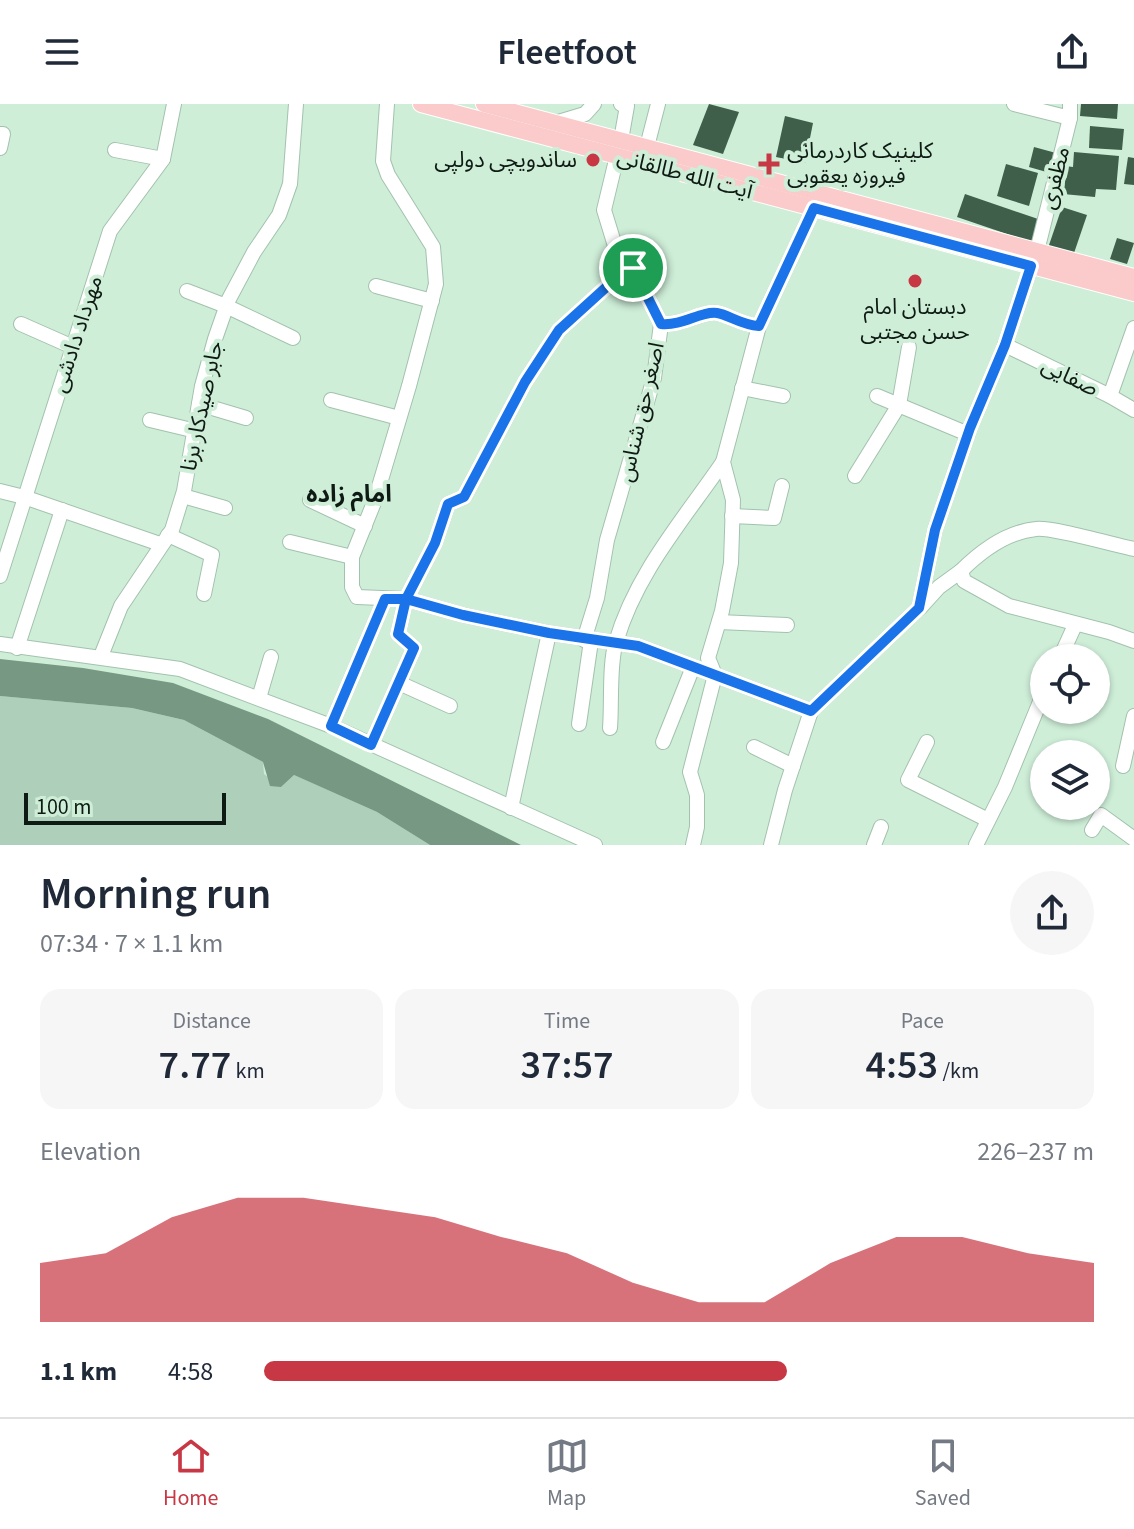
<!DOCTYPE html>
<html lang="en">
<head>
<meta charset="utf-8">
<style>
	body { margin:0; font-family:"Source Sans 3","Noto Sans Arabic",sans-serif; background:#f6f6f7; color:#1f2937; height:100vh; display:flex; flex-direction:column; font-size:30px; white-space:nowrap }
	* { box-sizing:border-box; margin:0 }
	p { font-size:26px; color:#747a83 }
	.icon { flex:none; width:44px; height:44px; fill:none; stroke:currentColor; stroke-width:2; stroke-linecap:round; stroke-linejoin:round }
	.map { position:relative; height:741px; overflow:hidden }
	.sheet { display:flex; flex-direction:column; background:#fff; flex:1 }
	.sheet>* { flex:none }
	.controls { position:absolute; left:1030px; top:540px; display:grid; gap:16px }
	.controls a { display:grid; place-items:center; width:80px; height:80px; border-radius:50%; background:#fff; box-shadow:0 2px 6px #0004; font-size:40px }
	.scale { position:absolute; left:24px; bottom:20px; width:202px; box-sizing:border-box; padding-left:8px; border:4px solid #0e1a13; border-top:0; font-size:22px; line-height:28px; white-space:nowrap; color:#0e1a13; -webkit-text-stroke:6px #ceeed8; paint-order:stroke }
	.pin { position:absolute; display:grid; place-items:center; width:68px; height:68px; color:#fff; margin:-34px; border:4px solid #fff; border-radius:50%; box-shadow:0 2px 8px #0007 }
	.round { display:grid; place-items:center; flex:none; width:84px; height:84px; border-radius:42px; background:#f6f6f7 }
	.overview { display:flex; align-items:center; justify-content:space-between; height:136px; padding:0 40px }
	h1 { font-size:44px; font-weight:600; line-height:60px }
	.figures { display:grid; grid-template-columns:repeat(3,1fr); gap:12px; height:136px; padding:8px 40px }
	.figures div { display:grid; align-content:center; border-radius:20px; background:#f6f6f7; text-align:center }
	.figures b { font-size:40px; font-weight:600 }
	.figures small { font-size:22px; font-weight:400 }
	.figures p { font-size:22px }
	.chart { height:224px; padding:16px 40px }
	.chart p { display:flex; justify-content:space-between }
	.chart svg { width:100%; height:144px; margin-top:8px; fill:#c73744; opacity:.7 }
	ul { padding:0 40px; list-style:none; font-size:26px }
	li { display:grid; grid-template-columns:128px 96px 1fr; align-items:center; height:60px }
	li i { height:20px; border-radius:10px; background:#c73744 }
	header { display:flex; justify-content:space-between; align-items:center; height:104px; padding:0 40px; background:#fff; font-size:36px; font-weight:600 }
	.dock { display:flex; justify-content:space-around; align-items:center; height:112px; border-top:2px solid #e0e1e3; background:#fff; font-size:22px; color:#747a83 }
	.dock a { display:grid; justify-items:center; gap:4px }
	.dock .on { color:#c73744 }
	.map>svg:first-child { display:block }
	.green { fill:#aecfb9 }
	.water { fill:#779882 }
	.building { fill:#405f4b }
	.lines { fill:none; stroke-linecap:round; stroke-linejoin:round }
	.minor-casing { stroke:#a3c2ad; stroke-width:16 }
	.major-casing { stroke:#fff; stroke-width:18 }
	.minor { stroke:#fff; stroke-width:14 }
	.major { stroke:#facbca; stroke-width:16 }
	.route-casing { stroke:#fff; stroke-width:16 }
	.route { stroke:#1a73e8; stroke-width:10 }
	.poi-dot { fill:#c73744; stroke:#ceeed8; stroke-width:3 }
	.labels { text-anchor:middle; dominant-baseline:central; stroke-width:8; stroke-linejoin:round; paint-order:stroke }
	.poi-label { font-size:22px; fill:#0e1a13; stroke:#ceeed8; text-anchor:start }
	.street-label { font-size:22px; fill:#0e1a13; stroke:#ceeed8 }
	.neighbourhood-label { font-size:24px; font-weight:bold; fill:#0e1a13; stroke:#ceeed8 }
</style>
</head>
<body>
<header><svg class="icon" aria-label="menu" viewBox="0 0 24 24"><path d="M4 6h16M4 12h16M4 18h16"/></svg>Fleetfoot<svg class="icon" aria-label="share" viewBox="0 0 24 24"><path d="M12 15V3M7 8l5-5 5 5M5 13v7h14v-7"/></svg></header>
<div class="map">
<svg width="1134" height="741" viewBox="0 0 1134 741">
	<rect width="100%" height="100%" fill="#ceeed8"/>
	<polygon class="green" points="0,592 132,604 184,616 263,658 264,670 281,683 294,671 377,708 430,741 0,741"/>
	<polygon class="water" points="0,555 83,564 173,579 268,615 521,741 430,741 377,708 294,671 281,683 270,682 263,658 184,616 132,604 0,592"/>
	<g class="building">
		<polygon points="709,0 739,8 723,50 693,41"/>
		<polygon points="1081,0 1118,0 1117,15 1080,12"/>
		<polygon points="785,12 813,19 805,59 776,53"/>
		<polygon points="1090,22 1124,25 1122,46 1089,44"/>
		<polygon points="1034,43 1056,49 1050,69 1029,63"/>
		<polygon points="1074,48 1119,52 1116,86 1096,85 1095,93 1063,90 1065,62 1073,63"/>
		<polygon points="1128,53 1134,54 1134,81 1124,80"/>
		<polygon points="1006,60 1038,69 1029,102 997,92"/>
		<polygon points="965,90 1041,116 1033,139 957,113"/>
		<polygon points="1062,103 1087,111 1073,152 1048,144"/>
		<polygon points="1117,134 1134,139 1127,160 1110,155"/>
	</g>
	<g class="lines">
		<g class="minor-casing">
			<g id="minor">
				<polyline points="387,0 383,57 388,71 433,143 436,180 409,282 375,396 352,453 352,483 357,493 406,495 463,511 549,529 638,542 811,607"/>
				<polyline points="1014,0 1070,14"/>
				<polyline points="555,19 585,10 594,0"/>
				<polyline points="0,30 3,30 0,44"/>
				<polyline points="621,36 627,2 621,0"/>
				<polyline points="115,46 163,55"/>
				<polyline points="644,54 658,0"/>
				<polyline points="1037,147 1070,14 1070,0"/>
				<polyline points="376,182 432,197"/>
				<polyline points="187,187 226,202 293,234"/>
				<polyline points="21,220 73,243"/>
				<path d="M661,220C682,222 701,207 717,209C729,211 741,221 759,222"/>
				<polyline points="1005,241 1110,292 1134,306"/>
				<polyline points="742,284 783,292"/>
				<polyline points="877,292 968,330"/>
				<polyline points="1110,292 1134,224"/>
				<polyline points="331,296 399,314"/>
				<polyline points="199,300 246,314"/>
				<polyline points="150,316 196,327"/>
				<polyline points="855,372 899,301 909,243"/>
				<polyline points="0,387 24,393 160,440"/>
				<polyline points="183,392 225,404"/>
				<polyline points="310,396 365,422"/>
				<polyline points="732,412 774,414 782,382"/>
				<polyline points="168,431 212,451 204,490"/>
				<polyline points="290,438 352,453"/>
				<path d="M961,467C981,447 1006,428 1036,425C1052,423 1114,441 1134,445"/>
				<polyline points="0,472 110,127 163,55 174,0"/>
				<polyline points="920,504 939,483 961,467 964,477 1009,502 1109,528 1134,537"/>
				<polyline points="719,518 787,521"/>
				<polyline points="584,536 597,494 607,436 654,274 661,220 633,164 623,168 604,106 617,52"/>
				<polyline points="0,540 180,565 331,622 595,741"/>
				<polyline points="17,544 62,406"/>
				<polyline points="101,552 121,502 172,426 184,387 202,282 215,235 229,195 254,148 279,111 290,80 296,0"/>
				<polyline points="1060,554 1075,521"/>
				<polyline points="399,579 450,602"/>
				<polyline points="259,594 271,553"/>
				<polyline points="579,620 591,537"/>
				<polyline points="331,622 385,495"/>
				<path d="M610,624C612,600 609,559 616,538C636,469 684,415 723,358"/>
				<polyline points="663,638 693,563"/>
				<polyline points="927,638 908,676 988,716"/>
				<polyline points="371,641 414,544 398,530 406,495 435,439 448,400 464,393 525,278 559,226 623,168"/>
				<polyline points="754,643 793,662"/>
				<polyline points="1123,662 1134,612"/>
				<polyline points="511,704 549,529"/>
				<polyline points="1092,726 1101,711 1134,735"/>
				<polyline points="693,741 697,723 697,691 690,668 715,571 708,554 722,507 731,459 733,396 723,358 759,222 814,104"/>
				<polyline points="771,741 785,686 811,607 919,504 935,426 970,324 1005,241 1031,162"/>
				<polyline points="874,741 881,723"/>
				<polyline points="976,741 1005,683 1044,588"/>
			</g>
		</g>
		<g class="major-casing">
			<g id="major">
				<polyline points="421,0 1134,189"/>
				<polyline points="484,0 1134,173"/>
			</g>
		</g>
		<use href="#minor" class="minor"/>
		<use href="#major" class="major"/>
	</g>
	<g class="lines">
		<g class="route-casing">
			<path id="route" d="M633,164L623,168L559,226L525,278L464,393L448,400L435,439L406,495H385L331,622L371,641L414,544L398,530L406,495L463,511L549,529L638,542L811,607L919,504L935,426L970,324L1005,241L1031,162L814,104L759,222C741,221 729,211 717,209C700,207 683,222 661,220L633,164"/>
		</g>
		<use href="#route" class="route"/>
	</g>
	<g class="poi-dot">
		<circle cx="593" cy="56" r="8"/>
		<path d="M765 48h8v8h8v8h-8v8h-8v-8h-8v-8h8z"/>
		<circle cx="915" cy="177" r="8"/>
	</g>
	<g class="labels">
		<g class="poi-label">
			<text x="787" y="47">کلینیک کاردرمانی<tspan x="787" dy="25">فیروزه یعقوبی</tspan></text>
			<text x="577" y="56" text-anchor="end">ساندویچی دولپی</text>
			<text x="915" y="203" text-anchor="middle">دبستان امام<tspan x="915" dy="25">حسن مجتبی</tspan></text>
		</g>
		<g class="street-label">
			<text transform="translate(685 70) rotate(15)">آیت الله طالقانی</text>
			<text transform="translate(1055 74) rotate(-76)">مظفری</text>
			<text transform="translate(77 230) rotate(-72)">مهرداد دادشی</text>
			<text transform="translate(1070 273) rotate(26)">صفایی</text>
			<text transform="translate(202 302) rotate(-78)">جابر صیدکار برنا</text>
			<text transform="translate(641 308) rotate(-77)">اصغر حق شناس</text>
		</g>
		<g class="neighbourhood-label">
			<text x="349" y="390">امام زاده</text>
		</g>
	</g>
</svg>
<div class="controls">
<a><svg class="icon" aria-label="locate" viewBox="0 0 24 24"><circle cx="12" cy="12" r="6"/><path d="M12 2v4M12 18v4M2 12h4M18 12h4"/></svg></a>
<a><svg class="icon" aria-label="layers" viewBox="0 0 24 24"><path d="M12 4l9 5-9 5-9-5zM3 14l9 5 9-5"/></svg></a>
</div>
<div class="scale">100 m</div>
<div class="pin" style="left:633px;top:164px;background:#1e9e55"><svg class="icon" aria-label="arrive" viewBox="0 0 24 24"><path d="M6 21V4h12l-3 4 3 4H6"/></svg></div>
</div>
<section class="sheet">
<div class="overview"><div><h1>Morning run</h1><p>07:34 · 7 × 1.1 km</p></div><a class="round"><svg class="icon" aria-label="share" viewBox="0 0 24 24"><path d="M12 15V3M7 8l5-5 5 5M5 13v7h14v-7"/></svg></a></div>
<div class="figures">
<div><p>Distance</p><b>7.77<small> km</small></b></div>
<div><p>Time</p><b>37:57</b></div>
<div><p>Pace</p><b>4:53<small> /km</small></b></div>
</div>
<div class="chart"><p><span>Elevation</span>226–237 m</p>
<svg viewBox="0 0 160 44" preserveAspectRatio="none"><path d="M0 44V26L10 23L20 12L30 6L40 6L50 9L60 12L70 18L80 23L90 32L100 38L110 38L120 26L130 18L140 18L150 23L160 26V44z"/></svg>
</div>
<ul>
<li><b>1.1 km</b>4:58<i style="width:63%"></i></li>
</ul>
</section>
<nav class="dock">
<a class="on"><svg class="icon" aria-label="home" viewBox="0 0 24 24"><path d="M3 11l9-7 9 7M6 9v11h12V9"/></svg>Home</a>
<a><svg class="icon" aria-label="map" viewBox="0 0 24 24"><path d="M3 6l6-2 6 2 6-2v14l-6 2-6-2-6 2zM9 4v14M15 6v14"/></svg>Map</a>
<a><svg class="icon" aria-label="saved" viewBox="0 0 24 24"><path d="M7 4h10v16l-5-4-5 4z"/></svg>Saved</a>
</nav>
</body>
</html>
